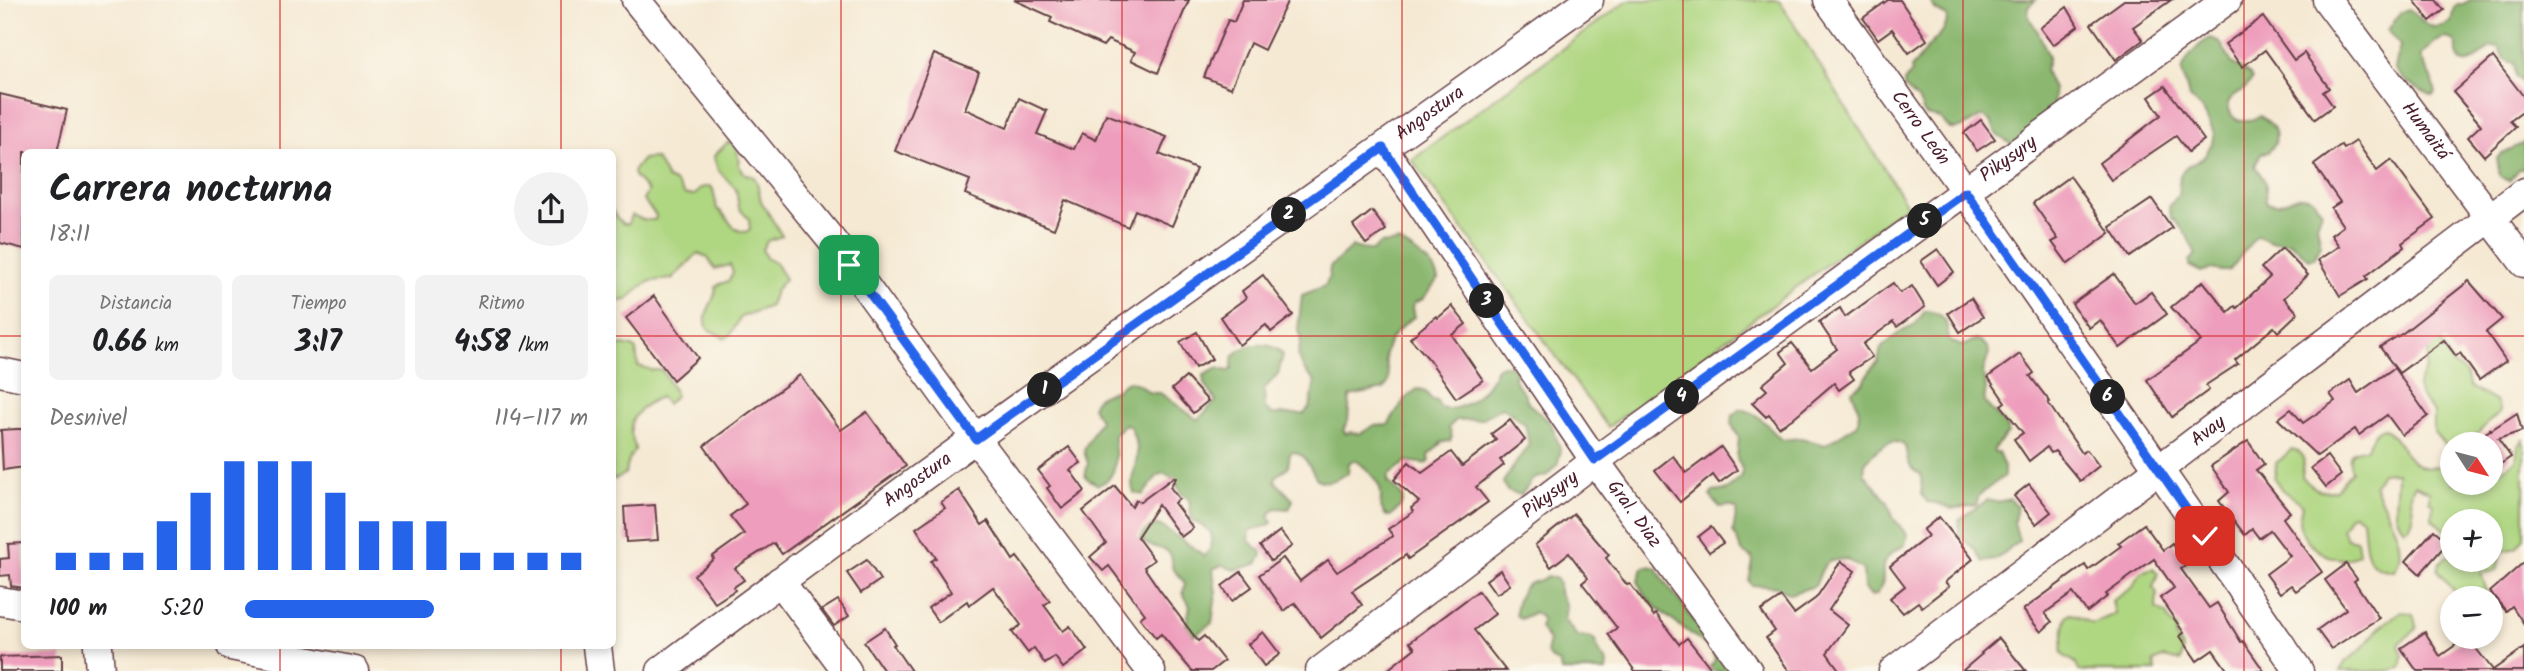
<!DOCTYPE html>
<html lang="es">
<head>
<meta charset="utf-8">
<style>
	body { margin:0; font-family:Kalam,sans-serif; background:#f2f2f2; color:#202124; height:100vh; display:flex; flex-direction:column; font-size:26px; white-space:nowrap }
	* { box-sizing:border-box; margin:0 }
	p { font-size:23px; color:#757577 }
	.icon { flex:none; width:38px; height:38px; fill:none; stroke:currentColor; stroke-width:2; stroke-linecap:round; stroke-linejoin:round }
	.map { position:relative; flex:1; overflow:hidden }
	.panel { position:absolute; left:21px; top:149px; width:595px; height:500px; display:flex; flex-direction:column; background:#fff; border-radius:10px; box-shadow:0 4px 10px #0003 }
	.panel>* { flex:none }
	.needle { width:46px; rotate:126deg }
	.fabs { position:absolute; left:2440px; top:432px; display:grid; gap:14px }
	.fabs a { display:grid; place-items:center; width:63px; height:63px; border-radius:50%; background:#fff; box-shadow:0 4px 10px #0003; font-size:35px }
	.pin { position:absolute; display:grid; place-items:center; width:60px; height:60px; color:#fff; margin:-30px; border-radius:14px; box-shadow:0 4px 10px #0006 }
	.km { position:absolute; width:35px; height:35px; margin:-18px; border-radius:50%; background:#222; color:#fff; font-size:19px; line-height:35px; text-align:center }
	.round { display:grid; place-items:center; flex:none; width:74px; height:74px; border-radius:37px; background:#f2f2f2 }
	.headline { display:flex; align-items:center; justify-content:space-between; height:119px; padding:0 28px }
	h1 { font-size:38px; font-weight:700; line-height:52px }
	.figures { display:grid; grid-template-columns:repeat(3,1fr); gap:10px; height:119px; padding:7px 28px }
	.figures div { display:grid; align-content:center; border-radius:10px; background:#f2f2f2; text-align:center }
	.figures b { font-size:30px; font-weight:700 }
	.figures small { font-size:19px; font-weight:400 }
	.figures p { font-size:19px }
	.chart { height:196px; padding:14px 28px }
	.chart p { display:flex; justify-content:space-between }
	.chart svg { width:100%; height:126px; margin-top:7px; stroke:#2563eb; stroke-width:6 }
	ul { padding:0 28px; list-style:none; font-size:23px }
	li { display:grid; grid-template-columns:112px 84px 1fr; align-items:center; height:52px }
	li i { height:18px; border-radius:9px; background:#2563eb }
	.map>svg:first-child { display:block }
	.green { fill:#afd681; stroke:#7c7a56; stroke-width:2 }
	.forest { fill:#8bb76f; stroke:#6a6b4d; stroke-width:2 }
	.building { fill:#ee9ebc }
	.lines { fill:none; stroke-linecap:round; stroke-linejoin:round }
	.minor-casing { stroke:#643d44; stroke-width:31 }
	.minor { stroke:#fff; stroke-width:28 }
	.route-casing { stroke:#fff; stroke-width:14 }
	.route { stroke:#2563eb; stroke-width:9 }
	.grid { fill:none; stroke:#d62828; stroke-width:2; stroke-opacity:0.55 }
	.labels { text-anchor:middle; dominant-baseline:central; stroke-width:7; stroke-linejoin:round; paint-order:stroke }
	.street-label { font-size:19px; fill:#4a1f2b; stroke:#fbf7ec }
</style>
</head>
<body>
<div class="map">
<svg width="2524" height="671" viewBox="0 0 2524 671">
	<rect width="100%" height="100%" fill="#fbf7ec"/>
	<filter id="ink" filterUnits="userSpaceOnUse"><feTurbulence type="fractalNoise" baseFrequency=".0143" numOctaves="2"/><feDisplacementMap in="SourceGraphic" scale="14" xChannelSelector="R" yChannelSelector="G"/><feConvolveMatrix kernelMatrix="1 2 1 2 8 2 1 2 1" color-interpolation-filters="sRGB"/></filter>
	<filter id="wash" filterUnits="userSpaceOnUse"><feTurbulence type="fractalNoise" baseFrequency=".00686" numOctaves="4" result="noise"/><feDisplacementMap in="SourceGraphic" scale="28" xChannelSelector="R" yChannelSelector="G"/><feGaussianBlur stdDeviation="1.57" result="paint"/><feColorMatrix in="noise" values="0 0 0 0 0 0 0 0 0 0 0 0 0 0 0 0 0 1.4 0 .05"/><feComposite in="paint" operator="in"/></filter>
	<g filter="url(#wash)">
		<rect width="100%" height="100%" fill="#f5e9d3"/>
		<g class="green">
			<polygon points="1628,0 1779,0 1907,205 1608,427 1412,160"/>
			<path d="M728,142L737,146L739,166L745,174L754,177L757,182L761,201L782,236L767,241L762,249L766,258L775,263L785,279L775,291L770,306L741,317L730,335L725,338L708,329C700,312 716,303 716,287L720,284L729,281L733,272L730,265L715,269L707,257L698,253L672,279L651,281L642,286L627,300L613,302L612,210L616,217L623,224H628L631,215L645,220H655L656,215L643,200L648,191L634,176L633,171L643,159L653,158L657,160L667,179L676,183L685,195H695L701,188L710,186L713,189L717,209C730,216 729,231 746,232L750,229L749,219L739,208L736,189C725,176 717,174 714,156Z"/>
			<path d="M2440,342L2452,364L2465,372L2470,387L2496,402L2500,411L2471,440L2463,444H2452V483H2490V477L2516,461L2518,446L2524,440V538L2516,548L2501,552L2497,571L2481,573L2489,598H2457C2452,583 2443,582 2437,569L2440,562L2452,554V560H2490V522H2452V538L2432,518L2433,504L2429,501V491L2415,485C2403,499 2424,519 2404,529C2389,513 2398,491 2397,472L2381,473L2374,485C2383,507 2412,547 2394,570C2361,571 2366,541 2363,519L2355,514L2350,515L2342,529L2347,538L2357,540L2359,554C2336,569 2302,546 2299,521C2299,516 2301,510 2303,505L2282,490L2274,478L2277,463L2291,450C2309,452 2303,464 2302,476C2310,487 2323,495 2336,490L2352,471C2346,455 2351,450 2367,449C2369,441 2375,429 2385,428C2407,448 2408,477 2444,465C2455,450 2442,444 2434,432V413L2421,397L2417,388L2425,370L2429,351L2432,347Z"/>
			<path d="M623,345L632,347L636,350L638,366L652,370H662L674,391L675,396L667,404L660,397C646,403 628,416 631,433C632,439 635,444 635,450L629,459L625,474L616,479H612L613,349Z"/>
			<polygon points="2153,568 2158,573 2153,587 2157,593 2156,608 2166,614 2171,624 2177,628 2176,638 2183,649 2181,661 2164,657 2154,662 2156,671 2079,671 2076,663 2063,655 2061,650 2066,616 2070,613 2092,624 2115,614 2112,601 2130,589 2141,572"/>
			<polygon points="2401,611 2413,614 2417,629 2400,642 2399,647 2403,656 2401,668 2386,671 2340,671 2346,661 2360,651 2379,628"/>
		</g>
		<g class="forest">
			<path d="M1930,0H2036L2028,7C2027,21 2034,23 2039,34C2043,42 2045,49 2049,56L2045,71L2053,89L2054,109L2014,146L1997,135L1991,122L1983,116C1972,120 1963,131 1950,129L1940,118L1925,115L1919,101L1904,87V82L1912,73L1911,68C1918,61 1923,53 1929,46C1937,36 1947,32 1947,17L1935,9Z"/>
			<path d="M2470,0H2524V84L2516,77L2514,63C2502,60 2503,57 2499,47H2490C2483,54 2462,74 2457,53C2456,48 2459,47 2455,42C2452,38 2448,39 2444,38L2435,42L2420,57L2432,78L2436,93L2432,96L2405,81L2395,69L2400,45L2388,30L2400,13L2409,9C2425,20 2428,35 2451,22L2454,7L2458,4H2463Z"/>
			<path d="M2211,38L2220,42L2232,63L2250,75L2252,80C2244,94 2234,91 2228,103C2230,123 2244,125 2260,116C2272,123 2278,130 2275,144L2268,152L2261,153L2255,166L2266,183V202C2285,209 2296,189 2314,199L2316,204L2322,211L2317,225L2321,245L2314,258L2309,259L2290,242H2271L2258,236C2247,243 2235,267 2229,270C2222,273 2219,270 2212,269C2208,269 2205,271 2201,272L2189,266V261L2196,254L2185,232L2171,217L2169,207L2178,195L2180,175L2187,167L2204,157L2212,143L2214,133L2203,110L2189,96L2182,72C2185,59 2199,43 2211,38Z"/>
			<polygon points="2524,143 2524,169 2519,169 2509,181 2500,177 2497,158 2502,153"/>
			<path d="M1400,242C1414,251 1434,263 1438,279L1423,299L1414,303L1412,308L1414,317C1403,324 1388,338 1386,351C1382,365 1395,378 1384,389L1350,396L1348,421L1343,430L1346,434L1350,432L1360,434L1373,426L1388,425L1405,399L1417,389L1426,392L1432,400L1437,401L1440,408C1466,414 1488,389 1497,368L1502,365L1512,366L1515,370L1514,380L1525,394L1528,403L1551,423L1561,451L1557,465L1547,475L1533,479L1521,495L1507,491L1503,482L1529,444L1525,424L1502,407L1481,419L1456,420L1449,427L1452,437L1450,441L1442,442L1428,456L1430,461L1426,464L1407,461L1388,476V482C1405,496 1409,501 1391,516H1386C1377,504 1383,500 1380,488C1377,480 1362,462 1353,460L1349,463L1348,473C1337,479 1328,485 1317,479L1304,457L1295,452L1290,453L1288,467L1276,476L1275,481L1293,500L1289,509L1275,508L1269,516L1272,523C1263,529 1256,527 1250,531L1249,541L1261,551L1262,555L1257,564L1235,570L1222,565L1213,569L1216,594L1212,623L1195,635L1191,634L1186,626L1190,606L1183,593L1185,583L1172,568C1175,541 1153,554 1140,539C1143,531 1151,525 1159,525L1197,550L1204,557L1210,549L1212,534L1205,527L1192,521L1189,499L1181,494L1175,480L1163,473L1158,475L1143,495L1134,493C1128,479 1137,469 1137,454C1138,444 1133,435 1130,426L1125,424L1114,434C1115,453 1121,477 1098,485L1085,477L1088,463L1084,452L1085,447L1100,420L1092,407C1097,393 1105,395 1117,389C1120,386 1124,383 1128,381L1138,384L1150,393H1160L1198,420L1216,401L1205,384L1204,375L1218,368L1227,371L1232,370C1232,367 1232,361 1233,358C1241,342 1274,340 1283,355L1278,374L1264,389L1265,408L1272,414H1304L1310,407L1315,381L1304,370L1298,355L1301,340L1298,330L1302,295L1325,286L1329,278L1330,267L1352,247L1372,251L1380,244Z"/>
			<path d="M1925,311C1946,313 1947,320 1949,341L1962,346L1976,340L1981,341L1988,348L1989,353L1983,373L1986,388L1984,402L2008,428V433L1994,448V453H1998L2004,467V476L1979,495L1976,505L1951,509L1937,503L1927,502L1922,494L1921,474C1907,470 1908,458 1905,446C1890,434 1875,451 1865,463L1864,473L1887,501L1894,519L1907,535L1905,545C1867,565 1893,572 1877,594L1872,596L1864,589L1863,570L1846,559C1820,560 1824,567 1815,586L1790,594L1778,587L1752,585L1749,581L1753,562L1752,557C1735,551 1743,546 1733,532L1737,509L1730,506L1720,507L1710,496L1713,492L1727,490L1742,476L1743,471L1737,458L1739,438L1732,425L1733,415L1740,409C1760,412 1768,428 1782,440L1801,438L1825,445L1858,424L1859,410L1852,391L1864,382L1871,369L1878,362L1881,348L1900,332L1914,326Z"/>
			<polygon points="2010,499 2017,506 2014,522 2019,541 1995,560 1983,562 1975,549 1959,535 1959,520 1987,500 1996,502"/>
			<path d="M1647,566L1657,568L1662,578L1732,671H1707L1715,660C1714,639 1649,617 1638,581L1643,568Z"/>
			<path d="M1547,576L1557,579L1559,583V593L1566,606L1564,620L1577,636L1592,638L1595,641L1598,651L1607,663L1606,671H1561L1560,664C1548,656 1544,657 1549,641L1540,628L1542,618L1534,612L1521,619L1516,615C1515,606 1520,587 1531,583C1538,581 1541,581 1547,576Z"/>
		</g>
		<g id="blocks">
			<g class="building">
				<polygon points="1014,0 1189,0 1158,73 1131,60 1135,52 1108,40 1103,46 1050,22 1052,17"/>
				<polygon points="1243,0 1288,0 1264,50 1250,43 1231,88 1204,77 1228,20 1234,22"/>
				<polygon points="1888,0 1900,0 1927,40 1909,53 1892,29 1878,39 1863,18"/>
				<polygon points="2124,0 2171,0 2133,27 2143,40 2116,60 2091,24"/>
				<polygon points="2414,0 2436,0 2444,10 2430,21"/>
				<polygon points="2067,7 2078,26 2053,45 2040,28"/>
				<polygon points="2263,17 2294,60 2304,53 2329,88 2323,92 2333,106 2315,119 2265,50 2242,67 2225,44"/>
				<polygon points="934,54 979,72 965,109 1007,128 1019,98 1047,111 1037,134 1074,149 1082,133 1096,140 1106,114 1167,137 1159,154 1196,169 1172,226 1135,210 1128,227 1065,200 1054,229 965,194 970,180 895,151"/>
				<polygon points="2493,57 2524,97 2524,111 2510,121 2516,127 2484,156 2468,137 2481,125 2453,92"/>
				<polygon points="2165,86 2204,140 2188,152 2176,136 2111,180 2099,163 2161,115 2149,97"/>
				<polygon points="0,94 67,110 57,152 24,152 24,249 0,243"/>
				<polygon points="1981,120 1995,139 1977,151 1964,133"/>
				<polygon points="2356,141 2377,171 2391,160 2435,219 2402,243 2404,247 2366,276 2368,279 2340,296 2318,260 2339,246 2331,235 2343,226 2331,208 2340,202 2314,165 2341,145 2344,149"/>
				<polygon points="2070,176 2110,233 2068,264 2052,242 2058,239 2033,203"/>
				<polygon points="2152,199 2172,228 2130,257 2110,227"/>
				<polygon points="1372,211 1386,230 1366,244 1353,226"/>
				<polygon points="2282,248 2308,275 2284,298 2298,313 2278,332 2274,327 2235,360 2238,364 2206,385 2209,390 2172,417 2147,380 2201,341 2171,307 2203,281 2228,312 2235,306 2237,308 2270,277 2261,268"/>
				<polygon points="1938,249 1954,272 1937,285 1921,261"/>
				<polygon points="2114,274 2135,303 2151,292 2167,314 2120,348 2100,320 2089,328 2072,304"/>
				<polygon points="1263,275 1293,315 1271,332 1266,325 1239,345 1220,317 1246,298 1242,291"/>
				<polygon points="2469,281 2502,319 2486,332 2506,361 2479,380 2460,353 2456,356 2444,340 2399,373 2380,347 2403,333"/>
				<polygon points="1893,283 1900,293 1912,286 1925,307 1897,327 1893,322 1863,344 1872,357 1849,372 1854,379 1839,390 1834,383 1792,419 1779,427 1769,414 1766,417 1752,403 1767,390 1762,385 1788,363 1780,352 1792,343 1812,368 1837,349 1819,322 1840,308 1845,317"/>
				<polygon points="654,296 698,358 673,380 626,318"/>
				<polygon points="1971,298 1983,317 1960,332 1948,313"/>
				<polygon points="1452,306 1466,324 1452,335 1483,380 1456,398 1428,358 1410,338 1436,316 1438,318"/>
				<polygon points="1197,332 1212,359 1195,368 1180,342"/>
				<polygon points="2020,354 2034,373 2030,376 2050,402 2048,403 2082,453 2087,450 2099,466 2080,481 2055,451 2051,453 2047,447 2029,461 2014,439 2023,433 2001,405 2005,402 1988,377"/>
				<polygon points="2394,368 2428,416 2402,435 2387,415 2359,435 2355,429 2317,456 2278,419 2291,409 2303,423 2335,401 2330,394 2350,380 2358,393"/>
				<polygon points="800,375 841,430 867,412 906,466 782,554 774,543 735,568 744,580 734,587 735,590 715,603 694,575 714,559 712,557 744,534 730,516 746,504 704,446"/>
				<polygon points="1186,377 1208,401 1193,413 1172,389"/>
				<polygon points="2517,413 2522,431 2498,439 2511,457 2490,471 2490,441 2479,444 2472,442 2490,430 2490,428 2491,430"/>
				<polygon points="1510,420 1525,440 1500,460 1504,465 1476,487 1488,502 1408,559 1406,555 1352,591 1362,605 1321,638 1295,603 1284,611 1259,575 1283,558 1300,581 1328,560 1337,572 1393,536 1388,529 1413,512 1411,508 1419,502 1394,480 1409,462 1422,473 1451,452 1462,466 1496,440 1491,434"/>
				<polygon points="17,429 24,429 24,467 3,470 1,430"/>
				<polygon points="2248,441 2264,464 2256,470 2290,512 2283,518 2322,572 2296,591 2291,585 2280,593 2266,574 2290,556 2270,530 2259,538 2252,529 2245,535 2219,501 2229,492 2211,466"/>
				<polygon points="1069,447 1081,463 1070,470 1085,491 1062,509 1047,488 1050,486 1038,470"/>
				<polygon points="1721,447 1737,470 1719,483 1713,475 1680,502 1655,470 1673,456 1686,473"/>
				<polygon points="2327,456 2341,475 2326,487 2311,468"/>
				<polygon points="1174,477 1176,478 1170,487 1179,499 1174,503 1193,528 1181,537 1158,505 1137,537 1154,560 1144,567 1159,589 1198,641 1204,636 1224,661 1211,671 1192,671 1161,634 1156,638 1140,618 1145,614 1109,566 1103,571 1090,557 1106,543 1083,511 1115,486 1132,507 1136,500 1140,502"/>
				<polygon points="2029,484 2051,512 2036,524 2014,496"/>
				<polygon points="959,490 982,525 988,521 1013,560 1017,557 1036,582 1050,601 1044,605 1063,631 1070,626 1087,650 1063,668 1055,657 1045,664 1034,648 1028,653 1012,632 1021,625 993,587 969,605 967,601 938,622 928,608 951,592 931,561 936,558 916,528 945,508 941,502"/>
				<polygon points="655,505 658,540 626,542 624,507"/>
				<polygon points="1574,514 1609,555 1606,558 1627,585 1630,584 1654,616 1656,614 1679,644 1687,638 1713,671 1635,671 1608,634 1617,628 1582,583 1588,578 1569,553 1551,567 1535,545"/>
				<polygon points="1939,517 1973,559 1945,582 1949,586 1922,607 1918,602 1903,613 1890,598 1905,586 1890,566 1928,536 1923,530"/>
				<polygon points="2144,524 2163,550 2172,543 2187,565 2181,569 2209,608 2217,603 2241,642 2243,641 2264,671 2228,671 2213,650 2197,661 2180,636 2184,633 2160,598 2174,588 2154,559 2106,594 2108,596 2087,612 2073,593 2045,613 2052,622 2041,632 2023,610 2085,565 2088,570 2121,546 2118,543"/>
				<polygon points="1711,527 1723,543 1709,552 1698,537"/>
				<polygon points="2434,530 2448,542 2420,574 2406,561"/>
				<polygon points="1280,531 1292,546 1271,561 1260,546"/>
				<polygon points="24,543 24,588 11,586 10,575 0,576 0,559 9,558 8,544"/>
				<polygon points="867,560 880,580 861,593 847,573"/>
				<polygon points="1841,561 1855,571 1829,610 1848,625 1827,653 1840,671 1789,671 1766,638 1775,631 1761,611 1781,597 1794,614 1816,598"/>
				<polygon points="2524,562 2524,624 2512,606 2506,611 2490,592"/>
				<polygon points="2346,564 2357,579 2354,581 2379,618 2331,649 2317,630 2346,609 2325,580"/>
				<polygon points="1500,570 1510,585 1496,594 1486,580"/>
				<polygon points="1241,572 1252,587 1232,601 1222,586"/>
				<polygon points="1478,591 1495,614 1474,630 1506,671 1386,671 1415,648 1410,642"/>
				<polygon points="838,600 849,616 834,626 822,610"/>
				<polygon points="885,628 895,644 893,645 911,671 884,671 864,642"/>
				<polygon points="1263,632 1280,654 1264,666 1248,644"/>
				<polygon points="2425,632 2440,656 2467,637 2493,670 2524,648 2524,671 2417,671 2401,648"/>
				<polygon points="1999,638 2026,671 1962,671 1982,654 1981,653"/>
				<polygon points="62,655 62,671 0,671 0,657"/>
			</g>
		</g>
	</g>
	<g filter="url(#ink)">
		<use href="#blocks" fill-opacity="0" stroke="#643d44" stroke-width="2"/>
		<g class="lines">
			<g class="minor-casing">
				<g id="minor">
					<polyline points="636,0 833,242 976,439 1151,671"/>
					<path id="s1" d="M1828,0L1966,192L2299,671"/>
					<path id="s2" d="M2327,0L2524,263"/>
					<path id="s3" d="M1383,148L1595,461L1748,671"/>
					<polyline points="0,372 24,377"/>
					<polyline points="780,581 847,671"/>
					<polyline points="0,601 24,605"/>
					<polyline points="98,646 100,671"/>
					<polyline points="231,646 355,671"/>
					<polyline points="597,646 600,671"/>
					<path id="s4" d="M661,671C965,440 1279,223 1589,0"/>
					<path id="s5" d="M1320,671L1595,461L2227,0"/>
					<path id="s6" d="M1893,671L2524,192"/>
				</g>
			</g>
			<use href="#minor" class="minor"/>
		</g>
	</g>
	<g class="lines" filter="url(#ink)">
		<g class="route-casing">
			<polyline id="route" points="849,265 976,439 1383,148 1595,460 1966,192 2205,536"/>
		</g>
		<use href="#route" class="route"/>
	</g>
	<path class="grid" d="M280,0V152M561,0V152M841,0V671M1122,0V671M1402,0V671M1683,0V671M1963,0V671M2244,0V671M0,336H24M612,336H2524M280,646V671M561,646V671"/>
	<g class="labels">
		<g class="street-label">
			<text stroke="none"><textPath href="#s4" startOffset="950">Angostura</textPath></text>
			<text stroke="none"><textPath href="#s1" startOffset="158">Cerro León</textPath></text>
			<text stroke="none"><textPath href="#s2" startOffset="164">Humaitá</textPath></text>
			<text stroke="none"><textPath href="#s5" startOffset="858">Pikysyry</textPath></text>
			<text stroke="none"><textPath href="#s6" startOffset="396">Avay</textPath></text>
			<text stroke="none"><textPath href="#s4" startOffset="320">Angostura</textPath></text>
			<text stroke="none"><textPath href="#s5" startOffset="290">Pikysyry</textPath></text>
			<text stroke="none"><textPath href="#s3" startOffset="444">Gral. Diaz</textPath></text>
		</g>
	</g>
</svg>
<div class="fabs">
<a><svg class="needle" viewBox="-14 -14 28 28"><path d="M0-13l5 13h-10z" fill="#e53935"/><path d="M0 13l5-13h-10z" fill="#757577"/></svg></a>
<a>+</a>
<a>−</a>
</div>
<div class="pin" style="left:849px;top:265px;background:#1e9e55"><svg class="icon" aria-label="arrive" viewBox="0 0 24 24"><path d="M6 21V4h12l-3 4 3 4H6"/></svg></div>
<div class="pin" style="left:2205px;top:536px;background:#d93025"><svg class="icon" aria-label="check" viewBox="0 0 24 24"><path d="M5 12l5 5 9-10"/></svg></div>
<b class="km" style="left:1045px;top:390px">1</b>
<b class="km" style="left:1289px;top:215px">2</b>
<b class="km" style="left:1487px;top:301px">3</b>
<b class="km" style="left:1682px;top:397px">4</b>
<b class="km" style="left:1925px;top:221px">5</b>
<b class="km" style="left:2108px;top:397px">6</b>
<section class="panel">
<div class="headline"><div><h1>Carrera nocturna</h1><p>18:11</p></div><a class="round"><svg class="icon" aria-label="share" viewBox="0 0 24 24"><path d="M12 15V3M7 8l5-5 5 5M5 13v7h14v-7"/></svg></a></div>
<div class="figures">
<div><p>Distancia</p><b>0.66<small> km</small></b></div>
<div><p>Tiempo</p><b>3:17</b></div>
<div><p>Ritmo</p><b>4:58<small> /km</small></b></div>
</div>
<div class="chart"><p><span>Desnivel</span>114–117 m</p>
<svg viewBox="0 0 160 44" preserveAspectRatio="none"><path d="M5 44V38M15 44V38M25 44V38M35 44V27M45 44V17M55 44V6M65 44V6M75 44V6M85 44V17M95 44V27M105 44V27M115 44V27M125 44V38M135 44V38M145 44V38M155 44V38"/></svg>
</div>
<ul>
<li><b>100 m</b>5:20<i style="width:55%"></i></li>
</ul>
</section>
</div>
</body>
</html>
